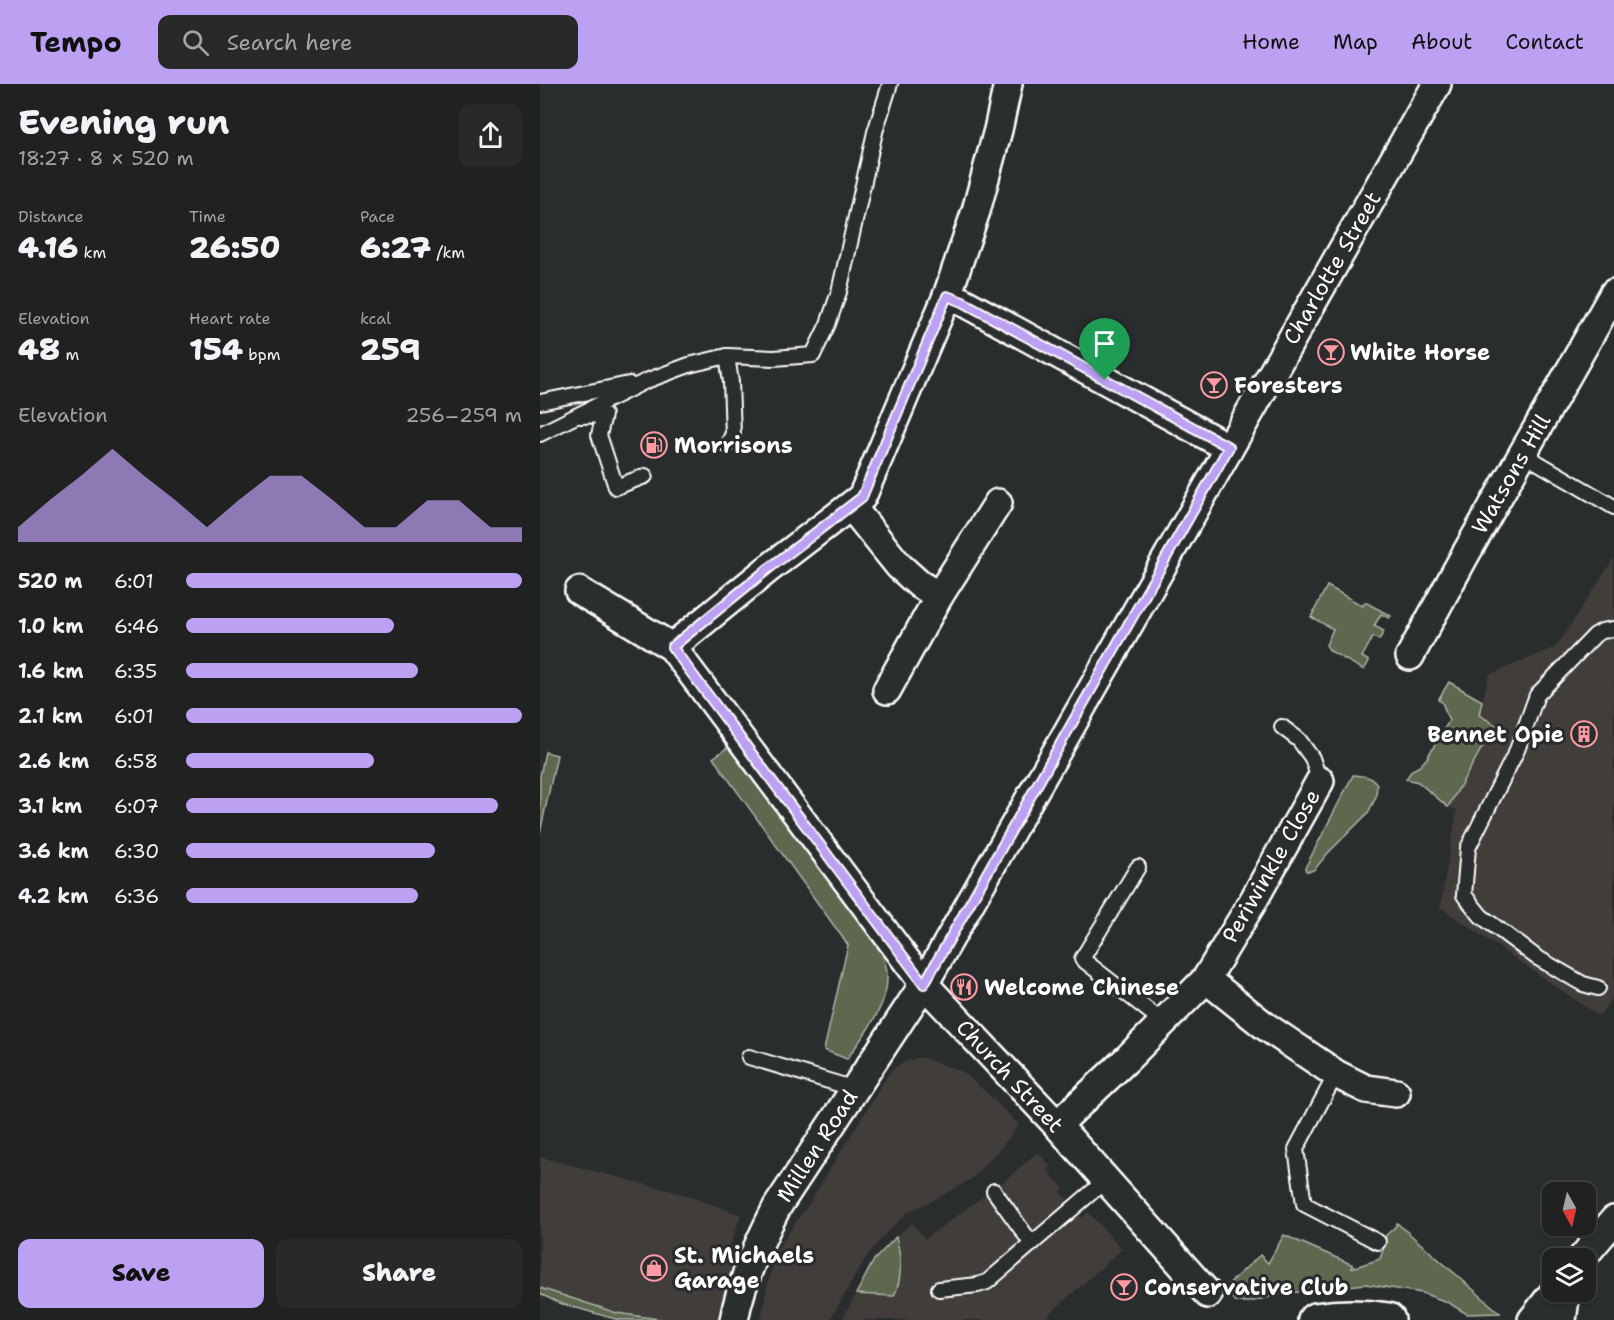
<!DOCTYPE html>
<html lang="en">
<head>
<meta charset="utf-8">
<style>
	body { margin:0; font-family:"Shantell Sans",sans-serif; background:#282a2a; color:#f1f3f6; height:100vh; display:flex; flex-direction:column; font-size:22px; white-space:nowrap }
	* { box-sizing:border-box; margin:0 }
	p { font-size:20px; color:#a2a4a5 }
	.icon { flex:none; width:33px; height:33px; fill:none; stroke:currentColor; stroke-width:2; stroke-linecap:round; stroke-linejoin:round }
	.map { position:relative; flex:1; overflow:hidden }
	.panel { display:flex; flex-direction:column; background:#202222; width:540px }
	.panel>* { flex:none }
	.needle { width:39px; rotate:172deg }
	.controls { position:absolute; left:1002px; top:1098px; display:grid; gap:12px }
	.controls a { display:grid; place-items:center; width:54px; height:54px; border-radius:12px; background:#202222; box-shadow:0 2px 4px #0004,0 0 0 2px #3d3f40; font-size:30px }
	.pin { position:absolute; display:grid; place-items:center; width:51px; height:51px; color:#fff; margin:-62px -26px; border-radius:50% 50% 50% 0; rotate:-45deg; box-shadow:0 0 6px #0007 }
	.pin .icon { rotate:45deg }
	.round { display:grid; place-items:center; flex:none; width:63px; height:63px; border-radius:12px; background:#282a2a }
	.head { display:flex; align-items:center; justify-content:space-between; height:102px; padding:0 18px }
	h1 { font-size:33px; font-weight:800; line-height:45px }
	.stats { display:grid; grid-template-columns:repeat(3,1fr); gap:9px; height:102px; padding:6px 18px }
	.stats div { display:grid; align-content:center }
	.stats b { font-size:30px; font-weight:800 }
	.stats small { font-size:16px; font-weight:400 }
	.stats p { font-size:16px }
	.chart { height:168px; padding:12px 18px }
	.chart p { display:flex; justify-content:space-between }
	.chart svg { width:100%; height:108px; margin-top:6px; fill:#bca0f2; opacity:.7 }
	.cta { display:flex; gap:12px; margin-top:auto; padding:12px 18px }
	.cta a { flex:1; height:69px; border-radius:12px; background:#bca0f2; color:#111; font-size:24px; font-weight:800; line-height:69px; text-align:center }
	.cta a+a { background:#282a2a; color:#f1f3f6 }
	ul { padding:0 18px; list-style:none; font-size:20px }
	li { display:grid; grid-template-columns:96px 72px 1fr; align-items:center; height:45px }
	li i { height:15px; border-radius:8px; background:#bca0f2 }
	header { display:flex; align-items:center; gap:36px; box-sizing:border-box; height:84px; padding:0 30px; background:#bca0f2; color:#111 }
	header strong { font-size:28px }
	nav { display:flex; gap:33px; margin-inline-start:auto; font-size:21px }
	.search { width:420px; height:54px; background:#282a2a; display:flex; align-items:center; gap:15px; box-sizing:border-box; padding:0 21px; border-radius:12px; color:#a2a4a5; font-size:22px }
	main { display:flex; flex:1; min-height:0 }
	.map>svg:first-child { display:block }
	.built { fill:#3f3e3a }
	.green { fill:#5d6850; stroke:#aeb4a8; stroke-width:1.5 }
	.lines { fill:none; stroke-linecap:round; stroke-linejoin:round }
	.service-casing { stroke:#fff; stroke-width:18 }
	.minor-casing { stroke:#fff; stroke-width:32 }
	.secondary-casing { stroke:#fff; stroke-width:38 }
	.service { stroke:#2a2d2e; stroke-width:14 }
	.minor { stroke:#2a2d2e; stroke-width:27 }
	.secondary { stroke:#2a2d2e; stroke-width:33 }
	.route-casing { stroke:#fff; stroke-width:12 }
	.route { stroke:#bca0f2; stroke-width:8 }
	.labels { text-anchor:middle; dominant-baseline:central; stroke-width:6; stroke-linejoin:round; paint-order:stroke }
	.street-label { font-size:22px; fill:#fff; stroke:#2a2d2e }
	.poi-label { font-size:22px; font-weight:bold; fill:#fff; stroke:#2a2d2e; text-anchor:start }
</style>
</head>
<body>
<header>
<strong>Tempo</strong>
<div class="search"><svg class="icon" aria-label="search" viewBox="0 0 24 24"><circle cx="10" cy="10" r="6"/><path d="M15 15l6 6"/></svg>Search here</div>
<nav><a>Home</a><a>Map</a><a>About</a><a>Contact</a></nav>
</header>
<main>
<section class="panel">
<div class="head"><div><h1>Evening run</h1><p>18:27 · 8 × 520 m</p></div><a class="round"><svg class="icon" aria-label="share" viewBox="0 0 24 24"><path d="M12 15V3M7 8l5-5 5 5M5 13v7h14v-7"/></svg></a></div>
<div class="stats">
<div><p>Distance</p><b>4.16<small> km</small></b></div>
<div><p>Time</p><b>26:50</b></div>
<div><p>Pace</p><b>6:27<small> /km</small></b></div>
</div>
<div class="stats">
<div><p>Elevation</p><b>48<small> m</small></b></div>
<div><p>Heart rate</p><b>154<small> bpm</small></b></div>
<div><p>kcal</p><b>259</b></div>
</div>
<div class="chart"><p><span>Elevation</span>256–259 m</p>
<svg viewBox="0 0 160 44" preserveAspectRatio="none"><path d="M0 44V38L10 27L20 17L30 6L40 17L50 27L60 38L70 27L80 17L90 17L100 27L110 38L120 38L130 27L140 27L150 38L160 38V44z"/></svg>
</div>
<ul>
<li><b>520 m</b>6:01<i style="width:100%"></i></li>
<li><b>1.0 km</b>6:46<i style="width:62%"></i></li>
<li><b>1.6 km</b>6:35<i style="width:69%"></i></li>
<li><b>2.1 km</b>6:01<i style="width:100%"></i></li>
<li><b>2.6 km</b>6:58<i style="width:56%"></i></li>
<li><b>3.1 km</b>6:07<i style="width:93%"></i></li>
<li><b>3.6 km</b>6:30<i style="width:74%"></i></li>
<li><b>4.2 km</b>6:36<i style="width:69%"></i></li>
</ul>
<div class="cta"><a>Save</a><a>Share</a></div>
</section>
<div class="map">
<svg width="1074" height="1236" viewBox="0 0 1074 1236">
	<rect width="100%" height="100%" fill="#2a2d2e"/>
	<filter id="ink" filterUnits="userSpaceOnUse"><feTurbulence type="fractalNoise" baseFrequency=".0167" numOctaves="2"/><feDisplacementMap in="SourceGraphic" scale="12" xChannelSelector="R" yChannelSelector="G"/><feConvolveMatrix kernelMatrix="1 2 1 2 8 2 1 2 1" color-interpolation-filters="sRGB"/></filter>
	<g filter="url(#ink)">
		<g class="built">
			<polygon points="1074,474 1074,911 1059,932 900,823 917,726 908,723 947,655 964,646 939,631 949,591 1016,563"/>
			<polygon points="381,973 423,988 448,1010 479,1041 459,1066 430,1096 390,1118 368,1128 347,1148 334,1163 323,1178 290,1236 221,1236 227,1203 237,1165 270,1118 348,991 353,985 364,978"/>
			<polygon points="498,1068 511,1083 508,1087 524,1105 521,1108 542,1134 548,1128 582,1165 503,1236 302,1236 334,1176 356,1153 372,1139 385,1155 464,1097"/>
			<polygon points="0,1073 143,1110 201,1131 190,1161 198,1174 193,1191 184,1236 125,1236 77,1229 0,1204"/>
		</g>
		<g class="green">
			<polygon points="787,502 823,522 825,518 851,532 849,534 841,530 834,542 844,547 839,556 833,553 822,573 829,577 824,586 790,567 786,561 793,545 771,533"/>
			<polygon points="909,598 942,617 939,631 964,646 947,655 908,723 878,698 866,695 872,686 880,682 887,674 909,637 902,618 898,616"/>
			<path d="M194,659L341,867C343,874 347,882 347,890C349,922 324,950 307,975L284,966L308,861L173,674Z"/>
			<polygon points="5,668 17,671 0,749 0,692"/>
			<path d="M813,691C823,692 832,692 837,700L836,713L828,729L788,769L775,785L771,787H766L765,784Z"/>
			<polygon points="857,1139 960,1229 927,1230 907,1218 882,1209 825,1200 741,1210 710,1218 700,1218 695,1217 683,1205 720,1171 728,1179 744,1151 813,1181 812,1184 840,1175 845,1160 846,1151 855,1143"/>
			<path d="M356,1153C361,1172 363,1194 354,1212L316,1210L334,1176Z"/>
			<polygon points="0,1204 77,1229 125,1236 79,1236 19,1219 0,1210"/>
		</g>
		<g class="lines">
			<g class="service-casing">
				<g id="service">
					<polyline points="187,272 191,298 193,350 187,361"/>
					<polyline points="0,318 89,300"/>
					<polyline points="41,332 64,331 59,351 76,403 105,392"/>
					<polyline points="0,350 106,297 149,281 187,272 234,274 273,271 288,240 299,208 335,48 350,0"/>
					<polyline points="983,370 1074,423"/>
					<polyline points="742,643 759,656 772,674 780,697"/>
					<polyline points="598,783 542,875 623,938"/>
					<polyline points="1058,904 1043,900 996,873 941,832 924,811 928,764 977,666 997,611 1055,551 1062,547 1074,545"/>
					<polyline points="209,973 315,1005"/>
					<polyline points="796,990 756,1065 764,1120 838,1158"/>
					<polyline points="454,1107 492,1160"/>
					<polyline points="399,1205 438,1201 447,1198 566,1096"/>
				</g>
			</g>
			<g class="minor-casing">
				<g id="minor">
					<polyline points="407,212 423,218 689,364"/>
					<polyline points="311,422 359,482 379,500 399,512"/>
					<polyline points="39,507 132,563 384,900 517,1041 668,1210"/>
					<polyline points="132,563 228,485 322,413 407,212 436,127 458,46 468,0"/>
					<polyline points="870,572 924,473 1074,209"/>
					<polyline points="347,606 399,512 458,419"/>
					<polyline points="666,895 725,942 796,990 826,1005 856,1009"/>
					<polyline points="517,1041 586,976 666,895 712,819 780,697"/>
					<polyline points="1042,1174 1074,1136"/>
					<path d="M194,1236C201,1197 219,1158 237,1123L384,900L897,0"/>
					<polyline points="992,1236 1014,1208"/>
					<polyline points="1022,1236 1026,1208"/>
				</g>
			</g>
			<g class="secondary-casing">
				<path id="secondary" d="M775,1236C799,1232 824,1232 848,1236"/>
			</g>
			<use href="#service" class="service"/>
			<use href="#minor" class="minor"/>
			<use href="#secondary" class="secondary"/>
		</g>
	</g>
	<g class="lines" filter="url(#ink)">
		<g class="route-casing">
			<polygon id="route" points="407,212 423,218 689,363 384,900 132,563 228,485 322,413"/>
		</g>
		<use href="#route" class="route"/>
	</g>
	<defs>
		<g id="bar-ring" transform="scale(1.35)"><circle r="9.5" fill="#2a2d2e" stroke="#ff9aa2" stroke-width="1.5"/><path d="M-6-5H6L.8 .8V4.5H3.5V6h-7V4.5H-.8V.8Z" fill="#ff9aa2"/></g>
		<g id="fuel-ring" transform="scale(1.35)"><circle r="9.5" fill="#2a2d2e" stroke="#ff9aa2" stroke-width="1.5"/><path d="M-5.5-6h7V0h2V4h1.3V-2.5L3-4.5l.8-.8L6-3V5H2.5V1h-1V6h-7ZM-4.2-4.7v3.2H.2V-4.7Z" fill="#ff9aa2"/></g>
		<g id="building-ring" transform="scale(1.35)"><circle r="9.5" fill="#2a2d2e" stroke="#ff9aa2" stroke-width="1.5"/><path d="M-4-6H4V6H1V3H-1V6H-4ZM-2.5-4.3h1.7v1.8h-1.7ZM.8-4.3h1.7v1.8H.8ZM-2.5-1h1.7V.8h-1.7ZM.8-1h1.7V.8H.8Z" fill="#ff9aa2"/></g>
		<g id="restaurant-ring" transform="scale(1.35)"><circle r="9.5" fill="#2a2d2e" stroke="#ff9aa2" stroke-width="1.5"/><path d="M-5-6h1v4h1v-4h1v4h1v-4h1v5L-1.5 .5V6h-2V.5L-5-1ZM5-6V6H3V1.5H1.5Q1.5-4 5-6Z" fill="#ff9aa2"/></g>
		<g id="shop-ring" transform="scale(1.35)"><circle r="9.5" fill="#2a2d2e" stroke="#ff9aa2" stroke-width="1.5"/><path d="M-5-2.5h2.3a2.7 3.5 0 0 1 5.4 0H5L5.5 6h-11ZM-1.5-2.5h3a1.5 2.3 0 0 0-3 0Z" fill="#ff9aa2"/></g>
	</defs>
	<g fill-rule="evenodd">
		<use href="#bar-ring" x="791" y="268"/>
		<use href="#bar-ring" x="674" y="301"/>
		<use href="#fuel-ring" x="114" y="361"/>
		<use href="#building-ring" x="1044" y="650"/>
		<use href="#restaurant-ring" x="424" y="903"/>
		<use href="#shop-ring" x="114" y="1184"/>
		<use href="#bar-ring" x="584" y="1203"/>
	</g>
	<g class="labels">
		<g class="street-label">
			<text transform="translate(792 184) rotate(-60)">Charlotte Street</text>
			<text transform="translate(971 390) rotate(-60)">Watsons Hill</text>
			<text transform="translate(731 782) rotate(-60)">Periwinkle Close</text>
			<text transform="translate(470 992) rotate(47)">Church Street</text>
			<text transform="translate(277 1062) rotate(-57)">Millen Road</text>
		</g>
		<g class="poi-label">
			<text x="810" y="268">White Horse</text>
			<text x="694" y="301">Foresters</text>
			<text x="134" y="361">Morrisons</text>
			<text x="1024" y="650" text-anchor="end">Bennet Opie</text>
			<text x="444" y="903">Welcome Chinese</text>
			<text x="134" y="1171">St. Michaels<tspan x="134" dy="25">Garage</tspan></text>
			<text x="604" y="1203">Conservative Club</text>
		</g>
	</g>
</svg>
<div class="controls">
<a><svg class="needle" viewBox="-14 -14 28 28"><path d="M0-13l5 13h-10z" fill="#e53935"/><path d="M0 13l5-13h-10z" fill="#a2a4a5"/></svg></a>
<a><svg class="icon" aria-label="layers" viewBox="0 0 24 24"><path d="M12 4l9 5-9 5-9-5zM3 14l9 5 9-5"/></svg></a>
</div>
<div class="pin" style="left:565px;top:296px;background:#1e9e55"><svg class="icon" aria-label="arrive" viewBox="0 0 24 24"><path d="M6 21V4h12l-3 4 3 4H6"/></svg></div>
</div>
</main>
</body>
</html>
